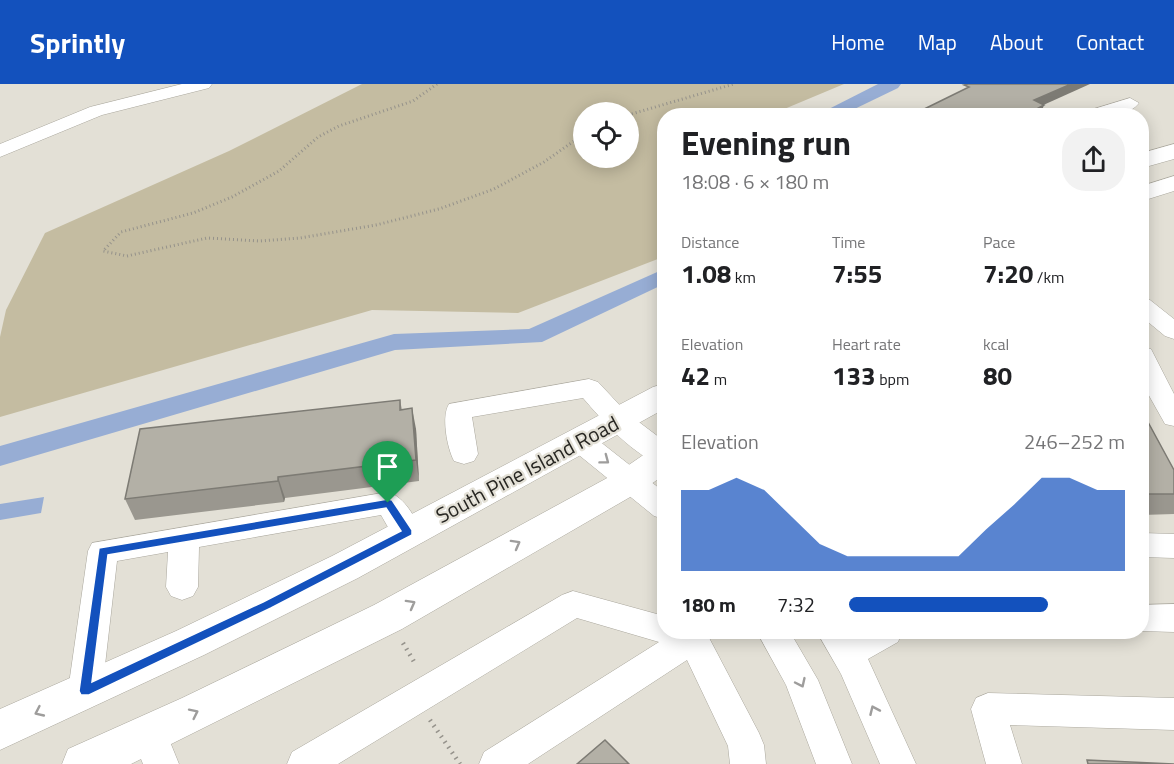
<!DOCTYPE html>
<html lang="en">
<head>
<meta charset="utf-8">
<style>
	body { margin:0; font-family:"Titillium Web",sans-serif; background:#f2f2f2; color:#202124; height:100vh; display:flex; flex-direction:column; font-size:22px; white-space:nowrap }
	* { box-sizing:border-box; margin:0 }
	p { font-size:20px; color:#757577 }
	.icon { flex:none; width:33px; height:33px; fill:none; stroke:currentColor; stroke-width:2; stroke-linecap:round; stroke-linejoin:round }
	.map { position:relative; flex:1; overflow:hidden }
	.details { position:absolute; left:657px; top:24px; width:492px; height:531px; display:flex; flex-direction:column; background:#fff; border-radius:24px; box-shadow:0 3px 15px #0003 }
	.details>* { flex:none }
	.fabs { position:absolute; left:573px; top:18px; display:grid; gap:12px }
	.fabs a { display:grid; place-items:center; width:66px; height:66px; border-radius:50%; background:#fff; box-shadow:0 3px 15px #0003; font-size:30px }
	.pin { position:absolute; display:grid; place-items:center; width:51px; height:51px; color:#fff; margin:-62px -26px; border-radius:50% 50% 50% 0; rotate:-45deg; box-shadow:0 0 6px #0007 }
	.pin .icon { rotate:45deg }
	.round { display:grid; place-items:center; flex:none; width:63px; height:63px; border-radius:24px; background:#f2f2f2 }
	.head { display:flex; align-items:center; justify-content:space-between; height:102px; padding:0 24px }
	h1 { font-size:33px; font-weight:700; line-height:45px }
	.figures { display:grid; grid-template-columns:repeat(3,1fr); gap:9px; height:102px; padding:6px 24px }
	.figures div { display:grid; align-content:center }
	.figures b { font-size:26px; font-weight:700 }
	.figures small { font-size:16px; font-weight:400 }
	.figures p { font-size:16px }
	.chart { height:168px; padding:12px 24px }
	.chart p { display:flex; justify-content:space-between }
	.chart svg { width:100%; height:108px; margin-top:6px; fill:#1351bd; opacity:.7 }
	ul { padding:0 24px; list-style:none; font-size:20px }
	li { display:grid; grid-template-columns:96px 72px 1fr; align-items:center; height:45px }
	li i { height:15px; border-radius:8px; background:#1351bd }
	header { display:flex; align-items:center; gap:36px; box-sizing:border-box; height:84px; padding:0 30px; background:#1351bd; color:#fff }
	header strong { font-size:28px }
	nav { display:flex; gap:33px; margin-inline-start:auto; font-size:21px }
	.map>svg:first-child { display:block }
	.green { fill:#c4bca1; fill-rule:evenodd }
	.water { fill:#97add4 }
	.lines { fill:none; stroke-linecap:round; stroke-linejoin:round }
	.canal { fill:#97add4; fill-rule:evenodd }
	.minor-casing { stroke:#aaa79d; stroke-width:1 }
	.major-casing { stroke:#aaa79d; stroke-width:1 }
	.path-far1 { stroke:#95928b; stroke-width:3; stroke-dasharray:1 3; stroke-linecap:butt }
	.path { stroke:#95928b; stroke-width:4.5; stroke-dasharray:1.5 5; stroke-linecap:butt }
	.minor { fill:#fff; fill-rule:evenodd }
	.major { fill:#fff; fill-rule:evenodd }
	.wall { fill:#9a978f }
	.shaded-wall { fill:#7d7b74 }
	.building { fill:#b3b0a6; stroke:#7d7b74; stroke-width:1.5 }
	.oneway { stroke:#9e9d9c }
	.route { fill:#1351bd; stroke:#fff; stroke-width:1.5; fill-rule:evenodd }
	.labels { text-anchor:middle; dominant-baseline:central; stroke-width:4.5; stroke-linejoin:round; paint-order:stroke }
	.street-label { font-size:21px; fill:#272622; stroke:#e3e0d6 }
</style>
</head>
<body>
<header>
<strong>Sprintly</strong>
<nav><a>Home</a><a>Map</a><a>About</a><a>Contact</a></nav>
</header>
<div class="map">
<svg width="1174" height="680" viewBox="0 0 1174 680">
	<rect width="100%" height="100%" fill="#e3e0d6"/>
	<path class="green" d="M362,0H844L770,31L664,32L663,173L518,229L372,226L0,333V253L6,226L45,149L229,67ZM584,28H628V74H584Z"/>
	<polygon class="water" points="44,413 41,429 0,436 0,420"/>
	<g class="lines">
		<g class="canal">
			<polygon points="878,0 901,0 898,4 840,32 815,32"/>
			<polygon points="664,185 664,200 542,258 395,266 0,382 0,362 394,250 529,245"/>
		</g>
		<g class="minor-casing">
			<g id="minor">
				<polygon points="182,0 212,0 209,4 102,31 0,73 0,60 90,23"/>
				<path d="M1130,14L1139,19C1128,34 1099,32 1082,32L1084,28Z"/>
				<polygon points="1142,214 1150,216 1174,235 1174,255 1165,252 1142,233"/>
				<polygon points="1142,263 1151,265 1174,310 1174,342 1165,340 1147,308 1142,307"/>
				<path d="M589,295L598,298L627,329L664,357V381C635,374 602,336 583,314L472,333L478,370L474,377L464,380L454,377C447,364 441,332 449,320Z"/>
				<polygon points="579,346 589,349 664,408 664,435 654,432 569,363 565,356 569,349"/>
				<path d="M388,408C405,413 415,434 423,449L419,457C397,464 391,448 381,431L199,463L198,503L193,512L182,516L171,512L166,503L168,468L117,477L102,607L97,618L85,622L73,618L68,607L88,467L92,459Z"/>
				<polygon points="1142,449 1174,450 1174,474 1142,473"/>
				<polygon points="573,507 664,532 664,548 706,548 759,649 764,661 766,680 730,680 728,662 687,576 528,680 479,680 484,668 659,558 577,534 338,680 287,680 292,668 562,511"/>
				<polygon points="1174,520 1174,548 1142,547 1142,521"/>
				<polygon points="757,548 790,548 818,596 852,680 816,680 786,601"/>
				<polygon points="817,548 851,548 853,550 858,548 902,548 898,558 868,575 916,680 880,680 841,590"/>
				<polygon points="988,609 1174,614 1174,646 1010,641 1022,680 986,680 971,625 976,614"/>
				<polygon points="149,634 162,638 179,680 143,680 131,650 136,638"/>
			</g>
		</g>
		<g class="major-casing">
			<g id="major">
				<polygon points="1174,60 1174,75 1142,84 1142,69"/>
				<polygon points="1174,92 1174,107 1142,117 1142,102"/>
				<polygon points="664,300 664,325 358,494 204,571 0,666 0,625 176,547 332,472 653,303"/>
				<polygon points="664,362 664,391 644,405 402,545 131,680 62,680 68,665 182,614 374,521 620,387 652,365"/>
			</g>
		</g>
		<g class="path-far1">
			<polyline points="437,0 413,17 339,42 318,53 279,87 232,113 193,129 121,148 103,167 127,172 207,154 260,157 300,154 376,141 439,125 494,105 544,78 584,50"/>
			<polyline points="628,31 734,0"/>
		</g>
		<g class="path">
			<polyline points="403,559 416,581"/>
			<polyline points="430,636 460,680"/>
		</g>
		<use href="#minor" class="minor"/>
		<use href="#major" class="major"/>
	</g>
	<g class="wall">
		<polygon points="400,316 402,326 416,345 419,397 285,414 284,418 135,436 125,415"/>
		<polygon points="1142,327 1174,386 1174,430 1142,431"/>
	</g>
	<g class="shaded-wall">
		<polygon points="1071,0 1090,0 1030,27 1034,16"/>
		<polygon points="1044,21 1040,32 1024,32"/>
		<polygon points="412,324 416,345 419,397 416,376"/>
		<polygon points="278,393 285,414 284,418 278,397"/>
	</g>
	<g class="building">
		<polygon points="968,0 1071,0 1034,16 1044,21 1024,32 910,32 969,3 964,1"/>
		<polygon points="400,316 400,326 412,324 416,376 278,393 278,397 125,415 140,345"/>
		<polygon points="1142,327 1174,386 1174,410 1142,410"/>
		<polygon points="605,656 629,680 577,680"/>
		<polygon points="1087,676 1174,680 1088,680"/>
	</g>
	<defs><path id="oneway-chevron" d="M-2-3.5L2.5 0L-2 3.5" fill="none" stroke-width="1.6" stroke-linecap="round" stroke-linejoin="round" transform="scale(1.5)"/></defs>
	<g class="oneway">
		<use href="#oneway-chevron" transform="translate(605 376) rotate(37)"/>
		<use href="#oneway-chevron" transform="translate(516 460) rotate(-29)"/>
		<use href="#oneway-chevron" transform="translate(411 520) rotate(-29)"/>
		<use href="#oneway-chevron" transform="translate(801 599) rotate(65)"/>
		<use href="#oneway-chevron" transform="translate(874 626) rotate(-114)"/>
		<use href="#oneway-chevron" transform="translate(39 628) rotate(155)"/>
		<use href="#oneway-chevron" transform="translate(194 629) rotate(-26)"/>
	</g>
	<path class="route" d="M388,415L392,416L412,446V451L271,524L89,611H81L79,607L99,464ZM386,424L401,447L263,518L92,598L108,471Z"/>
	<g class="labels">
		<g class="street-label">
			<text transform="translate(527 385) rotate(-28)">South Pine Island Road</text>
		</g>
	</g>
</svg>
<div class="fabs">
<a><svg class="icon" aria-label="locate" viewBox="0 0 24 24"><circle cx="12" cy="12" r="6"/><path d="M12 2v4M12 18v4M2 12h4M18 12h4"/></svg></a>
</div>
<div class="pin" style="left:388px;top:419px;background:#1e9e55"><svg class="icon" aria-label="arrive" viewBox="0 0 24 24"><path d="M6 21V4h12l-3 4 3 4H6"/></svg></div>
<section class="details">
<div class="head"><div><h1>Evening run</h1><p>18:08 · 6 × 180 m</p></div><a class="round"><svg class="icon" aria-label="share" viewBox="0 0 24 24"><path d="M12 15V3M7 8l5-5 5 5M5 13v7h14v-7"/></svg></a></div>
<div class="figures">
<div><p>Distance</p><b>1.08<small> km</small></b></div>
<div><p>Time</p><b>7:55</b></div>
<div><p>Pace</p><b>7:20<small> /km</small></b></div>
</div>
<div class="figures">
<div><p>Elevation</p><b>42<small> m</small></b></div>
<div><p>Heart rate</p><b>133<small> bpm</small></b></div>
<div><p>kcal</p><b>80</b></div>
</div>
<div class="chart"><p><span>Elevation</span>246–252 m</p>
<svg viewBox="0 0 160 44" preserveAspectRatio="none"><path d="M0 44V11L10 11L20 6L30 11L40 22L50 33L60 38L70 38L80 38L90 38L100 38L110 27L120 17L130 6L140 6L150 11L160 11V44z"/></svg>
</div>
<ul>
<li><b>180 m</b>7:32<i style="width:72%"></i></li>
</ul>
</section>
</div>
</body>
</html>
